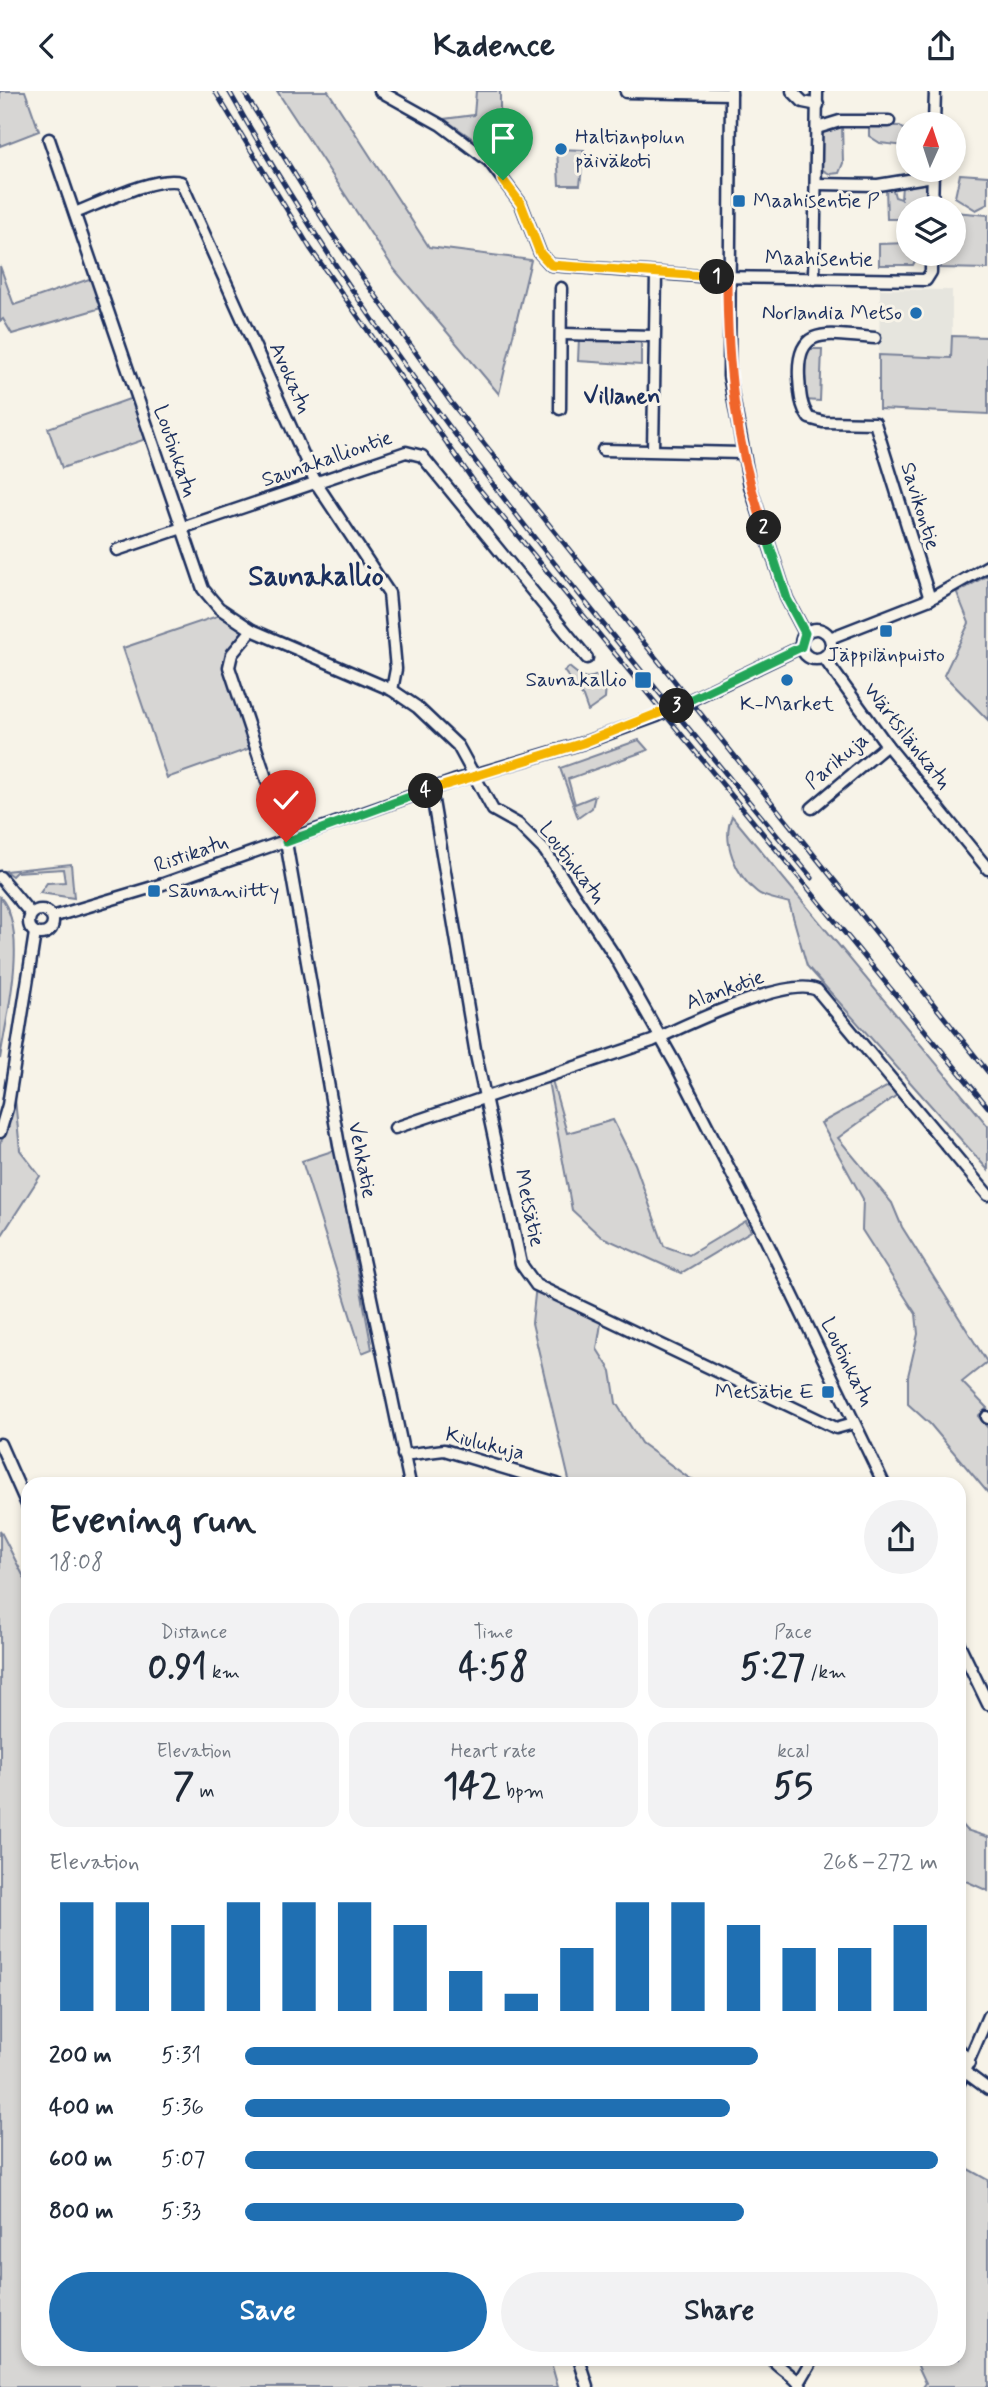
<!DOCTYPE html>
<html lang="en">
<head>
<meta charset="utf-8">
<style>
	body { margin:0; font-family:Mynerve,sans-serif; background:#f2f2f3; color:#1f2937; height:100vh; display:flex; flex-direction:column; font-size:26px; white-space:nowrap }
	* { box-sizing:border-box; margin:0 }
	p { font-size:23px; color:#747a83 }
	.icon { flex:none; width:38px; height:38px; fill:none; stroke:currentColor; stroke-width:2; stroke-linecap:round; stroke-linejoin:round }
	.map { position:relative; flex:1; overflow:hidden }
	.details { position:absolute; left:21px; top:1386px; width:945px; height:889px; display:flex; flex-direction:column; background:#fff; border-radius:21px; box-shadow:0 4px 10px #0003 }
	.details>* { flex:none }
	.needle { width:46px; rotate:3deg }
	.tools { position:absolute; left:896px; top:21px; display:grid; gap:14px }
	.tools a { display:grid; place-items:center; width:70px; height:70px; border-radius:50%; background:#fff; box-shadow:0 4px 10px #0003; font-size:35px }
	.pin { position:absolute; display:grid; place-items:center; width:60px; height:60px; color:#fff; margin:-72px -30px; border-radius:50% 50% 50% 0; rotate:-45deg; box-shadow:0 0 7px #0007 }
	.pin .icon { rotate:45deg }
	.km { position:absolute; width:35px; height:35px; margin:-18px; border-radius:50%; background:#222; color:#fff; font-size:19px; line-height:35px; text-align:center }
	.round { display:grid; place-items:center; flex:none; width:74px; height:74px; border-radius:37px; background:#f2f2f3 }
	.head { display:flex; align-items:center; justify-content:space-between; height:119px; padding:0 28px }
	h1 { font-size:38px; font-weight:800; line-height:52px }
	.metrics { display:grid; grid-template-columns:repeat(3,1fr); gap:10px; height:119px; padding:7px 28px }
	.metrics div { display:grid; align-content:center; border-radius:18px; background:#f2f2f3; text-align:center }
	.metrics b { font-size:35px; font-weight:800 }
	.metrics small { font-size:19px; font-weight:400 }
	.metrics p { font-size:19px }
	.chart { height:196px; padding:14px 28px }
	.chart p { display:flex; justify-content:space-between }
	.chart svg { width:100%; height:126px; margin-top:7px; stroke:#1f6fb2; stroke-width:6 }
	.button { display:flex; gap:14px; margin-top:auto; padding:14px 28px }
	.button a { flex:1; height:80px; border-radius:42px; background:#1f6fb2; color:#fff; font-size:28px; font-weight:800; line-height:80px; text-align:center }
	.button a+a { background:#f2f2f3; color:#1f2937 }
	ul { padding:0 28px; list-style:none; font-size:23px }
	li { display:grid; grid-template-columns:112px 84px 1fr; align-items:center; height:52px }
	li i { height:18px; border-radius:9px; background:#1f6fb2 }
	header { display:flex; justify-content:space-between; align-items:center; height:91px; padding:0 28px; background:#fff; font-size:32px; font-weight:800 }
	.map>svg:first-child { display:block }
	.built { fill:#e6e5de }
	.green { fill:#d7d6d4; stroke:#798299; stroke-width:2 }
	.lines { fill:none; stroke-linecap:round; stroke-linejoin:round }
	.minor-casing { stroke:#1b2f5e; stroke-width:15 }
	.minor { stroke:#f7f3e8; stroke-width:10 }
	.rail-casing { stroke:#1b2f5e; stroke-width:5 }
	.rail { stroke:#f7f3e8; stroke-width:2.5; stroke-dasharray:8; stroke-linecap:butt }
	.split-1-casing { stroke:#fff; stroke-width:14 }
	.split-2-casing { stroke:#fff; stroke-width:14 }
	.split-3-casing { stroke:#fff; stroke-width:14 }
	.split-4-casing { stroke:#fff; stroke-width:14 }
	.split-5-casing { stroke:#fff; stroke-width:14 }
	.split-1 { stroke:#f5b400; stroke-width:9 }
	.split-2 { stroke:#f0652b; stroke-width:9 }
	.split-3 { stroke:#22a559; stroke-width:9 }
	.split-4 { stroke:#f5b400; stroke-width:9 }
	.split-5 { stroke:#22a559; stroke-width:9 }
	.poi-dot { fill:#1f6fb2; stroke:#f7f3e8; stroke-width:2.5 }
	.labels { text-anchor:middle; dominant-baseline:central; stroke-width:6; stroke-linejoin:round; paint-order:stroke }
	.poi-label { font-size:21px; fill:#1b2f5e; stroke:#f7f3e8; text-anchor:start }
	.street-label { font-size:21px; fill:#1b2f5e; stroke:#f7f3e8 }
	.neighbourhood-label { font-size:23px; font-weight:bold; fill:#1b2f5e; stroke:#f7f3e8 }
	.district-label { font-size:28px; font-weight:bold; fill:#1b2f5e; stroke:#f7f3e8 }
</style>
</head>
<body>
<header><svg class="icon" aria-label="back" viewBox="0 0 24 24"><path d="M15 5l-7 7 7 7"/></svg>Kadence<svg class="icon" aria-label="share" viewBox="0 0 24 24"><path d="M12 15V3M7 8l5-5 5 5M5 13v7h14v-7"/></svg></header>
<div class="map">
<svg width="988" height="2296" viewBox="0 0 988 2296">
	<rect width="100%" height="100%" fill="#f7f3e8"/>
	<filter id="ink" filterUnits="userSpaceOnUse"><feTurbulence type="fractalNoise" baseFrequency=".0143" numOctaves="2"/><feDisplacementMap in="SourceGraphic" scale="14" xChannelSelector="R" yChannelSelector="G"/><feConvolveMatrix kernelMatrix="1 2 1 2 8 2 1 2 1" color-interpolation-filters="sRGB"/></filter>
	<g filter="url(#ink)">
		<polygon class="built" points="880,198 952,199 952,267 879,264"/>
		<g class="green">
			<polygon points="0,0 25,0 39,40 0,55"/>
			<polygon points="277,0 328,0 429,156 531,169 499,303 394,178"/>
			<polygon points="476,0 500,0 500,29 490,34 489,59 444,28 474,24"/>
			<polygon points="842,34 843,72 839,82 830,83 821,78 821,41 826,37"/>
			<polygon points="869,35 900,35 906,40 905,55 880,52 869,45"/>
			<polygon points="557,58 584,59 580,94 559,94"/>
			<polygon points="960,83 988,85 988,113 976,119 955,106"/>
			<polygon points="927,90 927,117 908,117 908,128 887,128 886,96 892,95 895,106 901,108 902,94"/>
			<polygon points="954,121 988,124 988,178 940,177 940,163 954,163"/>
			<polygon points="908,152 908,163 919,163 913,174 879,174 879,153"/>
			<polygon points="0,175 14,214 92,187 101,217 12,243 3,228 0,230"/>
			<polygon points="952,245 988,246 988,323 879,318 879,264 951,267"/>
			<polygon points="579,246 641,248 641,274 578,270"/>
			<polygon points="806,258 822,258 820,310 804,309"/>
			<polygon points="132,307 146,348 62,377 48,337"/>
			<polygon points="988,484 988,629 944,584 969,532 957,502"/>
			<polygon points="220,524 246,540 228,561 225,570 251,657 167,687 123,557"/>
			<path d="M569,576C579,584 585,591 597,584L606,595L605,608L588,620L583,606L564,580Z"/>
			<polygon points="639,649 648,659 568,688 575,713 595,705 592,717 578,727 560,677"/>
			<path d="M732,725L988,1035V1079L807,875L789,812C780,809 764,807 757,801C736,785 721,750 732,725Z"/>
			<polygon points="71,773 74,807 40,802 47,792 65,791 63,778 16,781 12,785 5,780"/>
			<path d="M0,806C30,839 6,927 0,968Z"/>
			<polygon points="552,989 567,1042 613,1029 635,1073 664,1155 689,1164 746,1130 751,1140 681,1182 600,1145 572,1119 548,990"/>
			<polygon points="890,994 897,1004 838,1047 892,1112 902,1136 987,1271 962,1291 987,1317 978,1325 988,1337 988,1402 930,1333 908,1313 908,1285 918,1243 916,1223 862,1139 863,1108 821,1032"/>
			<polygon points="15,1008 20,1059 40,1085 0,1147 0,1052 7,1040"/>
			<polygon points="335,1059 372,1258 362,1262 302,1070"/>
			<polygon points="536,1194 602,1226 597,1258 611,1280 616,1312 641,1352 689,1387 704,1393 570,1393 532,1232"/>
			<polygon points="0,1439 28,1494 28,2268 550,2268 558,2296 0,2296"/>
			<polygon points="959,1731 966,1739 988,1746 988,1800 959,1787"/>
			<polygon points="959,2073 988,2089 988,2296 923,2296 926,2292 918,2275 920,2268 959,2268"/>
		</g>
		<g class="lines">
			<g class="minor-casing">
				<g id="minor">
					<polyline points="380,0 441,34 489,70 521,113 540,162 551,174 712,186 926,189 931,181 931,163"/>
					<polyline points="731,0 729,285 750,395 787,508 805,542"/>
					<polyline points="792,0 803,11 818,14"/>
					<polyline points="626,1 731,3"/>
					<polyline points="934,33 935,0"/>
					<polyline points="817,37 840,30 889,30"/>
					<polyline points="49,48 203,498 219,517 252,539 392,599 417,616 458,655 493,719 518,733 545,760 614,864 676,974 766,1149 884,1393"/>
					<polyline points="816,93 878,94 933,85"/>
					<polyline points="932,117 933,79"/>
					<path d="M75,122C101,112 156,84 181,91L316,392L389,502L396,578L392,599"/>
					<polyline points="814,188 817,0"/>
					<polyline points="562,243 654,245"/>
					<path d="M875,247C834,245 796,230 799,286C800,302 800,314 809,327L823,331L875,332L930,508"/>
					<polyline points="560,318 561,197"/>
					<polyline points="603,359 742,362"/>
					<polyline points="653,359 656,183"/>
					<polyline points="117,459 406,361 422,365 587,567"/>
					<circle cx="816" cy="553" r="15"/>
					<polyline points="252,539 232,563 229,576 270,699"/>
					<polyline points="830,547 930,508 988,475"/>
					<polyline points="824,567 887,654 988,778"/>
					<polyline points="431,698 476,964 521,1173 536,1194 836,1337 854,1332"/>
					<polyline points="812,717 887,654"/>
					<polyline points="286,751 339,1054 410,1393"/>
					<polyline points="0,786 31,823"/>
					<circle cx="41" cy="831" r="12"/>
					<polyline points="52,826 163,793 454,690 583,652 657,625 801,556"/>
					<path d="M395,1037L652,950C683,935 788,885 817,899L988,1104"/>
					<polyline points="0,1041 8,1014 35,842"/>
					<polyline points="987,1326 988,1327"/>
					<polyline points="0,1353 28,1416"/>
					<polyline points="403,1364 444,1359 557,1393"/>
					<polyline points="959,1553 988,1613"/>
					<polyline points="959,1958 969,1972"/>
					<polyline points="965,1981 988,1998"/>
					<polyline points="959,1992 988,1925"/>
					<polyline points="579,2268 588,2296"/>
					<path d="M772,2268C781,2279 797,2286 801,2296"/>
					<polyline points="799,2292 813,2268"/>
				</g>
			</g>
			<use href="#minor" class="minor"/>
			<g class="rail-casing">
				<g id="rail">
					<polyline points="215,0 310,157 477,395 988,1016"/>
					<path d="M229,0C389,286 605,535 812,787"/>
					<polyline points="243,0 330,140 450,310 988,981"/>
				</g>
			</g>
			<use href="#rail" class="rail"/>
		</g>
	</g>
	<g class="lines" filter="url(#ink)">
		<g class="split-1-casing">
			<polyline id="split-1" points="503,89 521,113 540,162 551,174 717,186"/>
		</g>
		<g class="split-2-casing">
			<path id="split-2" d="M717,186H727C727,276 735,352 764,437"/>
		</g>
		<g class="split-3-casing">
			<polyline id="split-3" points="677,615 801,556 805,542 787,508 764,437"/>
		</g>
		<g class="split-4-casing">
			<polyline id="split-4" points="426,700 583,652 677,615"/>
		</g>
		<g class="split-5-casing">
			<polyline id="split-5" points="286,751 426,700"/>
		</g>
		<use href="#split-1" class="split-1"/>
		<use href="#split-2" class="split-2"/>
		<use href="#split-3" class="split-3"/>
		<use href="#split-4" class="split-4"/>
		<use href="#split-5" class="split-5"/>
	</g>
	<g class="poi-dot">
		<circle cx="561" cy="58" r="7"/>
		<rect x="732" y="103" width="14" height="14" rx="3.5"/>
		<circle cx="916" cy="222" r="7"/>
		<rect x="879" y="533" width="14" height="14" rx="3.5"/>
		<rect x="634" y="580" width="18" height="18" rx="3.5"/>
		<circle cx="787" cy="589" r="7"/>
		<rect x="147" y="793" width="14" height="14" rx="3.5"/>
		<rect x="821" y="1294" width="14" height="14" rx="3.5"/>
	</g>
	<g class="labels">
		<g class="poi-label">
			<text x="575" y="46">Haltianpolun<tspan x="575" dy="24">päiväkoti</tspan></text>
			<text x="753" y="110">Maahisentie P</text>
			<text x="902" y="222" text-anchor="end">Norlandia Metso</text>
			<text x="886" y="564" text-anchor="middle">Jäppilänpuisto</text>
			<text x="627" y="589" text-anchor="end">Saunakallio</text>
			<text x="787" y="613" text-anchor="middle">K-Market</text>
			<text x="168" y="800">Saunaniitty</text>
			<text x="814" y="1301" text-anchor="end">Metsätie E</text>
		</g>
		<g class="street-label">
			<text transform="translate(819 168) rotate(1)">Maahisentie</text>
			<text transform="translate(290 287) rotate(66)">Avokatu</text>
			<text transform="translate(175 360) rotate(71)">Loutinkatu</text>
			<text transform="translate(327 368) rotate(-19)">Saunakalliontie</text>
			<text transform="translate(920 415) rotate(73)">Savikontie</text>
			<text transform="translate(907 645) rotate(52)">Wärtsilänkatu</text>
			<text transform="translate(837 670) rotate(-40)">Parikuja</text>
			<text transform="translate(191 763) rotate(-19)">Ristikatu</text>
			<text transform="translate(572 772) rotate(53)">Loutinkatu</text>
			<text transform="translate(725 899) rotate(-20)">Alankotie</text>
			<text transform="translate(362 1069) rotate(79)">Vehkatie</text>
			<text transform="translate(529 1117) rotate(78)">Metsätie</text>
			<text transform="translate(847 1271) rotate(64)">Loutinkatu</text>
			<text transform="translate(485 1353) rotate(14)">Kiulukuja</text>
		</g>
		<g class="neighbourhood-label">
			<text x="622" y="306">Villanen</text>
		</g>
		<g class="district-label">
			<text x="316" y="486">Saunakallio</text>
		</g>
	</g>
</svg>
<div class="tools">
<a><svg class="needle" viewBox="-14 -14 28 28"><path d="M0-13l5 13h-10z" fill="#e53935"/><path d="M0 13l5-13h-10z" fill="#747a83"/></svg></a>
<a><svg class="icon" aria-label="layers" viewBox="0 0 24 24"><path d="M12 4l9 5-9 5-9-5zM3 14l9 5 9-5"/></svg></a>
</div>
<div class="pin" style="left:503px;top:89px;background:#1e9e55"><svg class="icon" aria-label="arrive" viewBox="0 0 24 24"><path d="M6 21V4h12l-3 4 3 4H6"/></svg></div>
<div class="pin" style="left:286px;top:751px;background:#d93025"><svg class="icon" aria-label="check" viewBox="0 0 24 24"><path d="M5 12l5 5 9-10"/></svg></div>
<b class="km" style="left:717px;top:186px">1</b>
<b class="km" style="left:764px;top:437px">2</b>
<b class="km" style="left:677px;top:615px">3</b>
<b class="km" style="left:426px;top:700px">4</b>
<section class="details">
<div class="head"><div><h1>Evening run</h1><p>18:08</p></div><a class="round"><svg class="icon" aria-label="share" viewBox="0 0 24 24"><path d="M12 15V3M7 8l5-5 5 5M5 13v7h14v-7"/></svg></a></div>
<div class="metrics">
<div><p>Distance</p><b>0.91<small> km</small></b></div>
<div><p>Time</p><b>4:58</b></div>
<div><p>Pace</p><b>5:27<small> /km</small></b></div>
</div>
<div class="metrics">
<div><p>Elevation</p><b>7<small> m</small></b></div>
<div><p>Heart rate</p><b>142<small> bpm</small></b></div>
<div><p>kcal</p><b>55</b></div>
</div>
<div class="chart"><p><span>Elevation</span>268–272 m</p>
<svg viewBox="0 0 160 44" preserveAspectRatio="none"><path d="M5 44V6M15 44V6M25 44V14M35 44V6M45 44V6M55 44V6M65 44V14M75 44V30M85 44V38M95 44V22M105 44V6M115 44V6M125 44V14M135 44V22M145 44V22M155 44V14"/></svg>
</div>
<ul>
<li><b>200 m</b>5:31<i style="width:74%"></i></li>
<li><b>400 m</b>5:36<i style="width:70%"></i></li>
<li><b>600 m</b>5:07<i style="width:100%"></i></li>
<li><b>800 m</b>5:33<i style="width:72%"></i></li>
</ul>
<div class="button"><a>Save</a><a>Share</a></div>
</section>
</div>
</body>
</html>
